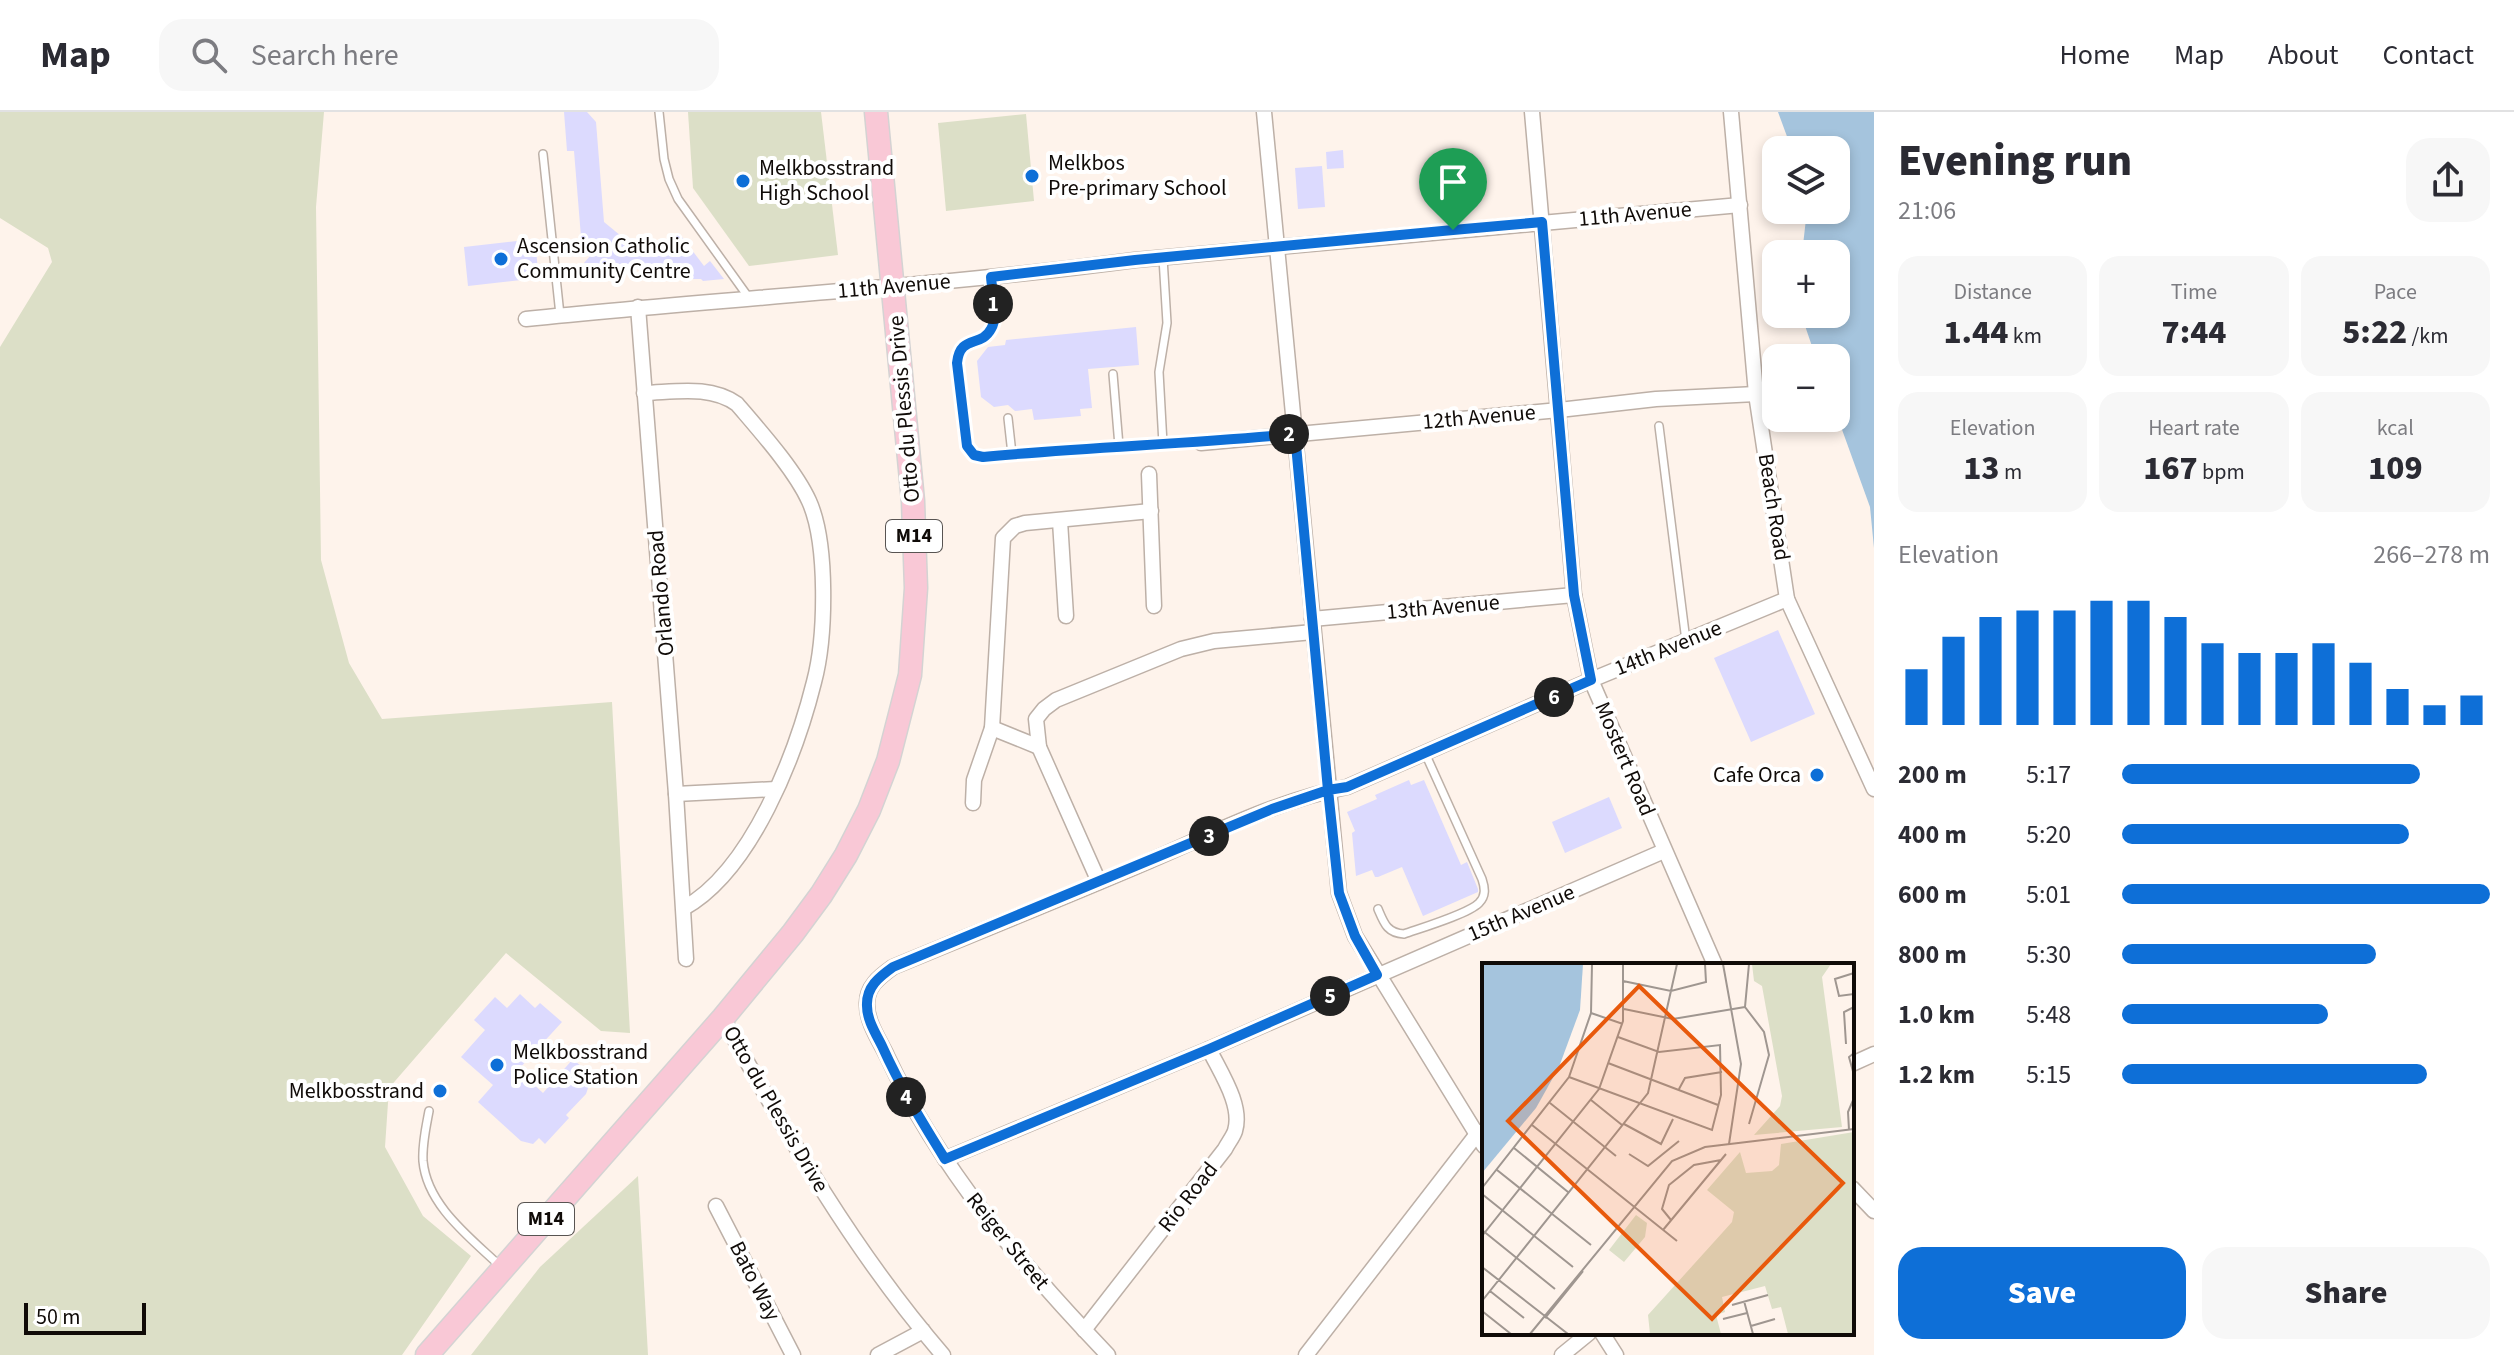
<!DOCTYPE html>
<html lang="en">
<head>
<meta charset="utf-8">
<style>
	body { margin:0; font-family:"Source Sans 3",sans-serif; background:#f7f7f7; color:#2b2b33; height:100vh; display:flex; flex-direction:column; font-size:30px; white-space:nowrap }
	* { box-sizing:border-box; margin:0 }
	p { font-size:26px; color:#7c7c81 }
	.icon { flex:none; width:44px; height:44px; fill:none; stroke:currentColor; stroke-width:2; stroke-linecap:round; stroke-linejoin:round }
	.map { position:relative; flex:1; overflow:hidden }
	.drawer { display:flex; flex-direction:column; background:#fff; width:640px }
	.drawer>* { flex:none }
	.controls { position:absolute; left:1762px; top:24px; display:grid; gap:16px }
	.controls a { display:grid; place-items:center; width:88px; height:88px; border-radius:16px; background:#fff; box-shadow:0 4px 12px #0003; font-size:40px }
	.scale { position:absolute; left:24px; bottom:20px; width:122px; box-sizing:border-box; padding-left:8px; border:4px solid #100b08; border-top:0; font-size:22px; line-height:28px; white-space:nowrap; color:#100b08; -webkit-text-stroke:6px #fff; paint-order:stroke }
	.pin { position:absolute; display:grid; place-items:center; width:68px; height:68px; color:#fff; margin:-82px -34px; border-radius:50% 50% 50% 0; rotate:-45deg; box-shadow:0 0 8px #0007 }
	.pin .icon { rotate:45deg }
	.km { position:absolute; width:40px; height:40px; margin:-20px; border-radius:50%; background:#222; color:#fff; font-size:22px; line-height:40px; text-align:center }
	.round { display:grid; place-items:center; flex:none; width:84px; height:84px; border-radius:24px; background:#f7f7f7 }
	.overview { display:flex; align-items:center; justify-content:space-between; height:136px; padding:0 24px }
	h1 { font-size:44px; font-weight:800; line-height:60px }
	.figures { display:grid; grid-template-columns:repeat(3,1fr); gap:12px; height:136px; padding:8px 24px }
	.figures div { display:grid; align-content:center; border-radius:20px; background:#f7f7f7; text-align:center }
	.figures b { font-size:34px; font-weight:800 }
	.figures small { font-size:22px; font-weight:400 }
	.figures p { font-size:22px }
	.chart { height:224px; padding:16px 24px }
	.chart p { display:flex; justify-content:space-between }
	.chart svg { width:100%; height:144px; margin-top:8px; stroke:#0e6fd7; stroke-width:6 }
	.cta { display:flex; gap:16px; margin-top:auto; padding:16px 24px }
	.cta a { flex:1; height:92px; border-radius:24px; background:#0e6fd7; color:#fff; font-size:32px; font-weight:800; line-height:92px; text-align:center }
	.cta a+a { background:#f7f7f7; color:#2b2b33 }
	ul { padding:0 24px; list-style:none; font-size:26px }
	li { display:grid; grid-template-columns:128px 96px 1fr; align-items:center; height:60px }
	li i { height:20px; border-radius:10px; background:#0e6fd7 }
	header { display:flex; align-items:center; gap:48px; box-sizing:border-box; height:112px; padding:0 40px; background:#fff; border-bottom:2px solid #e1e1e2 }
	header strong { font-size:38px }
	nav { display:flex; gap:44px; margin-inline-start:auto; font-size:28px }
	.search { width:560px; height:72px; background:#f7f7f7; display:flex; align-items:center; gap:20px; box-sizing:border-box; padding:0 28px; border-radius:24px; color:#7c7c81; font-size:30px }
	main { display:flex; flex:1; min-height:0 }
	.map>svg:first-child { display:block }
	.green { fill:#dcdfc7 }
	.water { fill:#a5c4dd }
	.building { fill:#dcdafe }
	.lines { fill:none; stroke-linecap:round; stroke-linejoin:round }
	.lane-casing { stroke:#bdb0a7; stroke-width:10 }
	.street-casing { stroke:#bdb0a7; stroke-width:17 }
	.primary-casing { stroke:#d4d3d3; stroke-width:25 }
	.lane { stroke:#fff; stroke-width:7 }
	.street { stroke:#fff; stroke-width:14 }
	.primary { stroke:#f9c8d6; stroke-width:22 }
	.route-casing { stroke:#fff; stroke-width:16 }
	.route { stroke:#0e6fd7; stroke-width:10 }
	.poi-dot { fill:#0e6fd7; stroke:#fff; stroke-width:3 }
	.labels { text-anchor:middle; dominant-baseline:central; stroke-width:8; stroke-linejoin:round; paint-order:stroke }
	.shield { fill:#fff; stroke:#585452; stroke-width:2 }
	.shield-label { font-size:20px; font-weight:bold; fill:#100b08 }
	.poi-label { font-size:22px; fill:#100b08; stroke:#fff; text-anchor:start }
	.street-label { font-size:22px; fill:#100b08; stroke:#fff }
	.inset-road { fill:none; stroke:#9f9690; stroke-width:2 }
	.view { fill:#e8590c; fill-opacity:0.15; stroke:#e8590c; stroke-width:4 }
	.inset-edge { fill:none; stroke:#100b08; stroke-width:4 }
</style>
</head>
<body>
<header>
<strong>Map</strong>
<div class="search"><svg class="icon" aria-label="search" viewBox="0 0 24 24"><circle cx="10" cy="10" r="6"/><path d="M15 15l6 6"/></svg>Search here</div>
<nav><a>Home</a><a>Map</a><a>About</a><a>Contact</a></nav>
</header>
<main>
<div class="map">
<svg width="1874" height="1243" viewBox="0 0 1874 1243">
	<rect width="100%" height="100%" fill="#fef3eb"/>
	<g class="green">
		<polygon points="0,0 324,0 316,95 321,448 349,551 382,607 612,590 630,921 601,919 506,841 389,976 385,1035 423,1104 471,1144 402,1243 0,1243 0,235 52,150 48,136 0,106"/>
		<polygon points="688,0 821,0 838,143 749,154 693,76"/>
		<polygon points="1026,2 1034,89 946,99 938,11"/>
		<polygon points="638,1064 648,1243 471,1243 540,1155"/>
	</g>
	<polygon class="water" points="1778,0 1874,0 1874,436 1870,395 1836,301 1836,246 1816,246 1801,202 1836,202 1836,142 1802,142 1807,98 1836,98 1836,38 1792,38"/>
	<g class="building">
		<polygon points="564,0 587,0 596,10 604,110 632,133 672,129 679,121 704,154 710,149 724,167 703,169 701,167 693,167 687,159 654,162 653,155 609,160 601,153 595,160 584,151 590,144 582,137 574,39 567,39"/>
		<polygon points="1343,38 1344,56 1327,57 1326,40"/>
		<polygon points="1322,54 1325,95 1298,97 1295,56"/>
		<polygon points="535,127 538,159 529,160 530,167 468,174 464,135"/>
		<polygon points="1136,215 1139,253 1088,257 1092,296 1080,297 1081,304 1034,308 1032,297 1015,299 1008,293 994,295 981,285 977,249 988,235 1005,233 1006,228"/>
		<polygon points="1778,518 1815,602 1751,630 1714,546"/>
		<polygon points="1409,668 1411,673 1424,668 1461,753 1467,750 1478,777 1478,780 1423,804 1402,755 1378,765 1375,765 1372,758 1356,764 1352,721 1355,719 1347,700 1377,687 1375,683"/>
		<polygon points="1609,685 1622,716 1565,741 1552,710"/>
		<polygon points="520,882 535,896 540,891 562,910 518,958 543,981 573,947 592,964 586,982 566,1003 569,1006 545,1032 539,1026 533,1032 521,1029 478,990 493,973 461,945 485,918 474,908 495,885 507,896"/>
	</g>
	<g class="lines">
		<g class="lane-casing">
			<g id="lane">
				<polyline points="659,0 664,47 669,67 678,87 749,186"/>
				<polyline points="543,42 560,203"/>
				<polyline points="1163,146 1167,211 1159,260 1163,332"/>
				<path d="M991,165C992,180 999,204 991,217C981,236 960,222 957,251L967,334L974,343L983,345L1119,334L1201,331"/>
				<polyline points="1113,262 1119,334"/>
				<polyline points="1008,306 1012,342"/>
				<polyline points="1659,314 1686,529"/>
				<path d="M1378,797C1384,811 1387,821 1404,822C1421,816 1468,802 1479,791C1486,784 1485,776 1482,767L1425,641"/>
				<path d="M429,999C426,1015 422,1032 423,1049C427,1094 471,1126 501,1155"/>
			</g>
		</g>
		<g class="street-casing">
			<g id="street">
				<polyline points="1264,0 1339,781 1355,824 1484,1034"/>
				<polyline points="1532,0 1574,483 1591,568 1715,853"/>
				<polyline points="1731,0 1756,282 1787,487 1874,677"/>
				<polyline points="638,195 676,682 686,847"/>
				<path d="M526,207C729,186 933,175 1135,148L1740,93"/>
				<path d="M644,281C676,280 710,273 737,292C760,319 795,358 809,389C828,431 826,525 814,570C796,642 752,758 684,796"/>
				<polyline points="1201,331 1559,298 1656,287 1756,282"/>
				<polyline points="1149,362 1154,494"/>
				<polyline points="1060,409 1066,504"/>
				<polyline points="1312,507 1574,483"/>
				<polyline points="992,616 1039,635"/>
				<polyline points="676,682 776,677"/>
				<polyline points="973,691 974,668 992,616 1003,426 1015,414 1025,411 1151,399"/>
				<polyline points="1099,770 1039,635 1036,607 1044,597 1056,588 1181,537 1214,529 1313,520"/>
				<path d="M723,906C787,1024 855,1141 943,1243"/>
				<polyline points="1852,952 1874,942"/>
				<polyline points="945,1047 1209,937 1664,739"/>
				<polyline points="1852,1076 1874,1099"/>
				<polyline points="716,1094 793,1243"/>
				<path d="M1084,1218L1225,1037C1228,1031 1233,1025 1235,1019C1243,993 1220,960 1209,937"/>
				<polyline points="1602,1221 1616,1243"/>
				<polyline points="878,1243 923,1219"/>
				<path d="M1108,1243C1022,1153 940,1058 887,944C880,929 867,911 867,893C866,875 879,865 893,855C978,820 1063,786 1147,750C1212,722 1278,688 1347,675L1591,568L1787,487"/>
				<polyline points="1306,1243 1477,1022 1484,1019"/>
				<polyline points="1562,1243 1589,1221"/>
			</g>
		</g>
		<g class="primary-casing">
			<polyline id="primary" points="427,1243 723,906 793,821 821,783 846,743 869,698 888,649 910,563 916,476 913,389 876,0"/>
		</g>
		<use href="#lane" class="lane"/>
		<use href="#street" class="street"/>
		<use href="#primary" class="primary"/>
	</g>
	<g class="lines">
		<g class="route-casing">
			<path id="route" d="M1453,118L1135,148L991,165C992,180 999,204 991,217C981,236 960,222 957,251L967,334L974,343L983,345C1086,335 1191,332 1295,322L1328,678L1272,697L893,855C879,865 866,875 867,894C867,908 876,922 882,934C900,974 922,1010 945,1047L1209,937L1377,863L1355,824L1339,781L1328,678L1347,675L1591,568L1574,483L1542,110L1453,118"/>
		</g>
		<use href="#route" class="route"/>
	</g>
	<g class="poi-dot">
		<circle cx="1032" cy="64" r="8"/>
		<circle cx="743" cy="69" r="8"/>
		<circle cx="501" cy="147" r="8"/>
		<circle cx="1817" cy="663" r="8"/>
		<circle cx="497" cy="953" r="8"/>
		<circle cx="440" cy="979" r="8"/>
	</g>
	<g class="labels">
		<g class="shield">
			<rect x="886" y="408" width="56" height="32" rx="6"/>
			<rect x="518" y="1091" width="56" height="32" rx="6"/>
		</g>
		<g class="shield-label">
			<text x="914" y="424">M14</text>
			<text x="546" y="1107">M14</text>
		</g>
		<g class="poi-label">
			<text x="1048" y="51">Melkbos<tspan x="1048" dy="25">Pre-primary School</tspan></text>
			<text x="759" y="56">Melkbosstrand<tspan x="759" dy="25">High School</tspan></text>
			<text x="517" y="134">Ascension Catholic<tspan x="517" dy="25">Community Centre</tspan></text>
			<text x="1801" y="663" text-anchor="end">Cafe Orca</text>
			<text x="513" y="940">Melkbosstrand<tspan x="513" dy="25">Police Station</tspan></text>
			<text x="424" y="979" text-anchor="end">Melkbosstrand</text>
		</g>
		<g class="street-label">
			<text transform="translate(1635 102) rotate(-5)">11th Avenue</text>
			<text transform="translate(894 174) rotate(-5)">11th Avenue</text>
			<text transform="translate(904 297) rotate(-95)">Otto du Plessis Drive</text>
			<text transform="translate(1479 305) rotate(-5)">12th Avenue</text>
			<text transform="translate(1774 395) rotate(81)">Beach Road</text>
			<text transform="translate(661 481) rotate(-95)">Orlando Road</text>
			<text transform="translate(1443 495) rotate(-5)">13th Avenue</text>
			<text transform="translate(1668 536) rotate(-22)">14th Avenue</text>
			<text transform="translate(1625 647) rotate(67)">Mostert Road</text>
			<text transform="translate(1521 801) rotate(-23)">15th Avenue</text>
			<text transform="translate(776 997) rotate(60)">Otto du Plessis Drive</text>
			<text transform="translate(1188 1085) rotate(-52)">Rio Road</text>
			<text transform="translate(1008 1129) rotate(51)">Reiger Street</text>
			<text transform="translate(755 1169) rotate(63)">Bato Way</text>
		</g>
	</g>
	<g transform="translate(1482 851)">
		<rect width="372" height="372" fill="#fef3eb"/>
		<path d="M270,1H349L340,14L360,164L272,172L298,143L300,133L280,23L272,18ZM372,169V371H306L299,344L290,346L283,323L240,334L243,349L234,352L239,371H168L166,352L250,259L252,249L225,227L258,189L264,210L290,208L297,202L299,181ZM154,252L165,260L163,274L142,299L127,287Z" fill="#dcdfc7"/>
		<path d="M0,1H101L98,47L77,104L54,145L0,210Z" fill="#a5c4dd"/>
		<path class="inset-road" d="M241,1L259,101L247,181M372,10L353,16L357,33L372,31M141,18L189,28L224,19L223,1M142,46L191,56L263,44M109,50L141,61M364,81L362,49L372,44M372,90L367,94L372,112M126,100L236,142M87,114L230,167L239,132L238,82L177,89L136,74M197,126L203,115L240,109M109,137L140,162M68,140L134,193M142,161L179,181L191,156M267,161L287,92L282,69L263,44L267,1M50,162L195,278M367,167L366,149L372,135M32,185L86,229M147,191L166,203L197,178M15,207L109,282M0,225L87,114L109,50L110,1M0,231L91,304M189,257L180,246L187,222L212,202L239,197M0,267L73,326M181,267L244,191M0,273L117,126L141,58V1M0,304L86,371M8,328L42,355M0,338L166,130L195,1M262,338L271,371M250,342L286,332M0,348L29,371M63,355L101,308M241,356L265,350M269,363L293,356M48,371L190,198L223,184L372,166"/>
		<path class="view" d="M157,23L361,220L230,356L26,158Z"/>
		<rect width="372" height="372" class="inset-edge"/>
	</g>
</svg>
<div class="controls">
<a><svg class="icon" aria-label="layers" viewBox="0 0 24 24"><path d="M12 4l9 5-9 5-9-5zM3 14l9 5 9-5"/></svg></a>
<a>+</a>
<a>−</a>
</div>
<div class="scale">50 m</div>
<div class="pin" style="left:1453px;top:118px;background:#1e9e55"><svg class="icon" aria-label="arrive" viewBox="0 0 24 24"><path d="M6 21V4h12l-3 4 3 4H6"/></svg></div>
<b class="km" style="left:993px;top:192px">1</b>
<b class="km" style="left:1289px;top:322px">2</b>
<b class="km" style="left:1209px;top:724px">3</b>
<b class="km" style="left:906px;top:985px">4</b>
<b class="km" style="left:1330px;top:884px">5</b>
<b class="km" style="left:1554px;top:585px">6</b>
</div>
<section class="drawer">
<div class="overview"><div><h1>Evening run</h1><p>21:06</p></div><a class="round"><svg class="icon" aria-label="share" viewBox="0 0 24 24"><path d="M12 15V3M7 8l5-5 5 5M5 13v7h14v-7"/></svg></a></div>
<div class="figures">
<div><p>Distance</p><b>1.44<small> km</small></b></div>
<div><p>Time</p><b>7:44</b></div>
<div><p>Pace</p><b>5:22<small> /km</small></b></div>
</div>
<div class="figures">
<div><p>Elevation</p><b>13<small> m</small></b></div>
<div><p>Heart rate</p><b>167<small> bpm</small></b></div>
<div><p>kcal</p><b>109</b></div>
</div>
<div class="chart"><p><span>Elevation</span>266–278 m</p>
<svg viewBox="0 0 160 44" preserveAspectRatio="none"><path d="M5 44V27M15 44V17M25 44V11M35 44V9M45 44V9M55 44V6M65 44V6M75 44V11M85 44V19M95 44V22M105 44V22M115 44V19M125 44V25M135 44V33M145 44V38M155 44V35"/></svg>
</div>
<ul>
<li><b>200 m</b>5:17<i style="width:81%"></i></li>
<li><b>400 m</b>5:20<i style="width:78%"></i></li>
<li><b>600 m</b>5:01<i style="width:100%"></i></li>
<li><b>800 m</b>5:30<i style="width:69%"></i></li>
<li><b>1.0 km</b>5:48<i style="width:56%"></i></li>
<li><b>1.2 km</b>5:15<i style="width:83%"></i></li>
</ul>
<div class="cta"><a>Save</a><a>Share</a></div>
</section>
</main>
</body>
</html>
